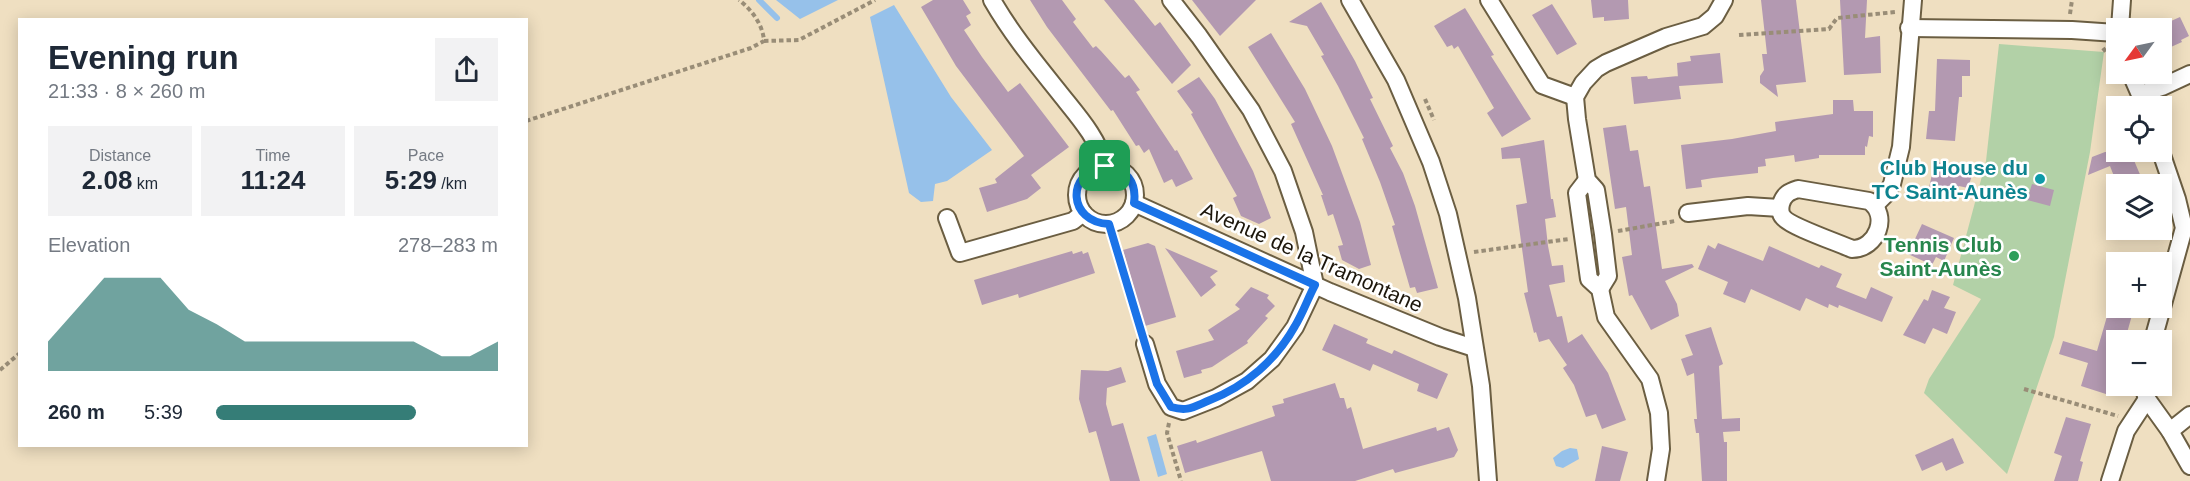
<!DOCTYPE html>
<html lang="en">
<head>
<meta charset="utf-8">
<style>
	body { margin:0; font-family:Arial,sans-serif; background:#f2f2f3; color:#1f2937; height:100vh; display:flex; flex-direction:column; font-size:22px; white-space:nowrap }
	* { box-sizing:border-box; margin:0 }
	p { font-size:20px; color:#747a83 }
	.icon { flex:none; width:33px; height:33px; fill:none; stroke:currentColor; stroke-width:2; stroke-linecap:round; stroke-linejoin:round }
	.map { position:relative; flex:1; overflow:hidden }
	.drawer { position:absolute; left:18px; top:18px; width:510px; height:429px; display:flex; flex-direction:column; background:#fff; border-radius:0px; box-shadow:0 3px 15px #0003 }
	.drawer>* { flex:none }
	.needle { width:39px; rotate:237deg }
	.buttons { position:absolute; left:2106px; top:18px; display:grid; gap:12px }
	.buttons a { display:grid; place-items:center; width:66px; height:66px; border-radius:0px; background:#fff; box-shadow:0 3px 15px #0003; font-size:30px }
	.pin { position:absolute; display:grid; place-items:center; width:51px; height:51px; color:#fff; margin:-26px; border-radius:12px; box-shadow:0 3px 9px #0006 }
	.round { display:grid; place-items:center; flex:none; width:63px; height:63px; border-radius:0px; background:#f2f2f3 }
	.overview { display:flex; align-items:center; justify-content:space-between; height:102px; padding:0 30px }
	h1 { font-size:33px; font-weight:600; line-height:45px }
	.stats { display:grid; grid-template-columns:repeat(3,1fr); gap:9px; height:102px; padding:6px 30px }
	.stats div { display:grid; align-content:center; border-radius:0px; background:#f2f2f3; text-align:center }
	.stats b { font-size:26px; font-weight:600 }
	.stats small { font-size:16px; font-weight:400 }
	.stats p { font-size:16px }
	.chart { height:168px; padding:12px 30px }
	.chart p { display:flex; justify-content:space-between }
	.chart svg { width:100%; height:108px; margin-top:6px; fill:#357d77; opacity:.7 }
	ul { padding:0 30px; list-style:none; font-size:20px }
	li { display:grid; grid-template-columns:96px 72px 1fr; align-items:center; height:45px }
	li i { height:15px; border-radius:8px; background:#357d77 }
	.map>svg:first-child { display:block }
	.green { fill:#b2d1a7 }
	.water { fill:#96c1ea }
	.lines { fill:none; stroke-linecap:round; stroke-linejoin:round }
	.stream { stroke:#96c1ea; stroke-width:6 }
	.building { fill:#b399b1 }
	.street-casing { stroke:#6b5e42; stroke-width:20 }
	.path { stroke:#998d77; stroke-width:4; stroke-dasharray:4.5 3; stroke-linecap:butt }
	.street { stroke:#fff; stroke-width:16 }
	.route-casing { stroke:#fff; stroke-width:12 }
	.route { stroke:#1a73e8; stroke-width:8 }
	.culture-dot { fill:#0f9aa8; stroke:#fff; stroke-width:2 }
	.leisure-dot { fill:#2e9e5b; stroke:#fff; stroke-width:2 }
	.labels { text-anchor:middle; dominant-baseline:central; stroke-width:5; stroke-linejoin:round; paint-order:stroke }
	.culture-label { font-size:21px; font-weight:bold; fill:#0d838f; stroke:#fff; text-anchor:end }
	.leisure-label { font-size:21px; font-weight:bold; fill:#27864d; stroke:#fff; text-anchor:end }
	.street-label { font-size:21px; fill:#1c160b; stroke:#fff }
</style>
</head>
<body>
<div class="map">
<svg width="2190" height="481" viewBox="0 0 2190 481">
	<rect width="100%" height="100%" fill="#efdfc1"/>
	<polygon class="green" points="1999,44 2104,52 2090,152 2054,337 2007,474 1924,393 1929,379 1981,299 1953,285 1986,161"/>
	<g class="water">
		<polygon points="776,0 838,0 800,19"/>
		<polygon points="894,5 951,97 992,150 947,181 935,184 933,201 921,202 909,193 870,17"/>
		<polygon points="1156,434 1167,474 1158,477 1147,437"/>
		<polygon points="1570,448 1577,449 1579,459 1563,468 1556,466 1553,458 1562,451"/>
	</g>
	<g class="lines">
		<polyline class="stream" points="759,0 777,18"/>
	</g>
	<g class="building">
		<polygon points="933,0 963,0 971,13 966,16 971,25 964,30 982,57 1008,92 1020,83 1069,147 1031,175 1041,188 1027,199 987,212 979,188 997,183 995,179 1024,156 956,66 921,7"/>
		<polygon points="1030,0 1062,0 1076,19 1073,22 1093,48 1096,46 1101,51 1125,78 1129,75 1140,90 1136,92 1175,151 1177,150 1193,179 1176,187 1172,179 1164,183 1149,149 1144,153 1139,145 1136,146 1113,110 1111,111 1047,27"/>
		<polygon points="1104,0 1134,0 1155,26 1160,22 1191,65 1172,84"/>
		<polygon points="1192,0 1256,0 1220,36"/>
		<polygon points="1591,0 1628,0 1629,19 1604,21 1604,17 1593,18"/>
		<polygon points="1761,0 1796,0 1806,82 1776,85 1778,97 1760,83 1760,76 1764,70 1762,54 1767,54"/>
		<polygon points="1840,0 1867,0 1865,38 1880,36 1881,73 1844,75"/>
		<polygon points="1321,2 1355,61 1373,98 1370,99 1393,146 1390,148 1403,173 1415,206 1438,288 1417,293 1415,287 1410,288 1392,226 1395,225 1380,182 1362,139 1364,138 1338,86 1321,56 1324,55 1307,26 1289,22"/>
		<polygon points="1552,4 1577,44 1557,55 1532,15"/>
		<polygon points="1465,8 1494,55 1491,56 1531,119 1502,137 1487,113 1494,108 1458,46 1454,49 1452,45 1447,47 1434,26"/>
		<polygon points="2180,17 2189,36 2181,40 2182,42 2162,51 2162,25"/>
		<polygon points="1271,33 1305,89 1332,146 1360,222 1371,265 1359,269 1342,260 1338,246 1343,245 1333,214 1328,216 1321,195 1323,195 1291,124 1295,122 1248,47"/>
		<polygon points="1720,53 1723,83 1679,86 1681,99 1634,104 1631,77 1647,76 1648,79 1678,76 1678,78 1677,63 1691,61 1690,56"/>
		<polygon points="1937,59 1970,60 1970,76 1962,76 1962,97 1959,97 1955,141 1926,139 1929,111 1935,111"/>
		<polygon points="1199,77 1215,99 1253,171 1271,218 1259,224 1241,216 1233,198 1237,196 1191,114 1193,113 1177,91"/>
		<polygon points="1833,100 1853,100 1854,111 1873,111 1873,137 1869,136 1867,147 1865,146 1865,155 1819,155 1819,158 1795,162 1794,155 1765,159 1766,166 1758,167 1758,173 1713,178 1701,180 1702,187 1686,189 1681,145 1732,139 1776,131 1775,122 1833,114"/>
		<polygon points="1626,125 1630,151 1638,150 1644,187 1650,186 1662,269 1692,264 1694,267 1665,281 1677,304 1679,316 1651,330 1632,295 1629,296 1622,257 1632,255 1626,207 1615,209 1603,128"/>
		<polygon points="1544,140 1551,199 1553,199 1556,217 1545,219 1548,246 1552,266 1563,265 1565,282 1549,285 1557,317 1562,316 1568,343 1582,334 1608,373 1626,420 1602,429 1596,414 1586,417 1574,385 1563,368 1567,365 1549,339 1539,342 1536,332 1534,333 1524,293 1528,292 1516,205 1527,203 1520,158 1502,159 1501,148"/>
		<polygon points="2105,152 2145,152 2146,153 2133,158 2144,184 2117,184 2110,166 2088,175 2092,157"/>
		<polygon points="1935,161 1973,172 1968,188 1959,186 1955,199 1928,192"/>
		<polygon points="2032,184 2054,190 2050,206 2027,200"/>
		<polygon points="1922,224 1954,238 1944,261 1936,257 1932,265 1908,254"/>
		<polygon points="1148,243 1155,246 1176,317 1145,326 1123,250"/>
		<polygon points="1718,243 1763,261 1769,246 1819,268 1821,265 1842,274 1836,287 1866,299 1871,287 1893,297 1882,322 1839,305 1838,308 1829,304 1828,308 1806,298 1800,311 1751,289 1745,303 1723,294 1728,282 1698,269 1708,245 1715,249"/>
		<polygon points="1165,248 1218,271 1210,277 1216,285 1201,297"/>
		<polygon points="1072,251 1073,254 1082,251 1083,254 1088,252 1095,273 1019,298 1018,294 982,305 974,280"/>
		<polygon points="1251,287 1269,295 1267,298 1275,306 1265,316 1268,318 1247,341 1248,343 1212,367 1201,370 1202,373 1184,378 1176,351 1214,340 1208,330 1240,309 1235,305"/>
		<polygon points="1932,290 1950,297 1944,308 1956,312 1947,334 1933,328 1925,344 1903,335 1924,299 1928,301"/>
		<polygon points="2112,299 2116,300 2116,308 2134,308 2125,340 2116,340 2116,369 2109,395 2081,386 2088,363 2059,354 2063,341 2097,351"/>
		<polygon points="1334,324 1368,339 1366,343 1392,354 1394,350 1448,374 1437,399 1417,391 1419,384 1373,364 1370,371 1322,350"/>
		<polygon points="1711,327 1723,364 1719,366 1722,419 1740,418 1740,431 1723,432 1724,442 1727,442 1727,481 1702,481 1699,433 1696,433 1694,419 1697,419 1694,373 1687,376 1681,359 1693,355 1685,335"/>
		<polygon points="1121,367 1126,382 1107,388 1106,404 1112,426 1123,423 1140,481 1110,481 1096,431 1089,433 1079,399 1081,370 1108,371"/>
		<polygon points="1335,383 1340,398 1344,398 1347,409 1351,407 1363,449 1436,427 1437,431 1449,427 1458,450 1454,457 1395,473 1393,469 1355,481 1271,481 1262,451 1185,473 1177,446 1196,440 1197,443 1275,416 1272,406 1284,403 1283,399"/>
		<polygon points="2066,417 2091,424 2080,461 2083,462 2078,481 2054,481 2062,456 2054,453"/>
		<polygon points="1953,438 1964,463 1946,471 1942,462 1922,471 1915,455"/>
		<polygon points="1602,446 1628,452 1620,481 1595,481"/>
	</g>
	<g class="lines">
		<g class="street-casing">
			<g id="street">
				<path d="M992,0C1011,33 1034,61 1058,91C1076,114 1098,137 1105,166"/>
				<polyline points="1350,0 1396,80 1431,162 1448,214 1467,298 1481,386 1488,481"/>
				<polyline points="1489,0 1542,85 1575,97"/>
				<polyline points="1909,28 2072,30 2116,33"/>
				<polyline points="2120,28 2122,0"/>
				<polyline points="2131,74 2145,106"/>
				<polyline points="2140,94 2162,87 2190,74"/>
				<circle cx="1106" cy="195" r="29"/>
				<polyline points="1587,180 1577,193 1589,279 1600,289 1606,317 1650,379 1659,413 1661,449 1656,481"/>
				<path d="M1798,189L1869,201C1890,215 1877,249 1852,249C1839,243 1789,226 1783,217C1780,214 1780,208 1781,204C1784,194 1789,192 1798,189Z"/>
				<polyline points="1134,203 1330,292 1440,337 1474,348"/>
				<polyline points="1875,205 1887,193 1892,184 1901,147 1913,0"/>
				<polyline points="1688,213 1748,206 1780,208"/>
				<polyline points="947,218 960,253 1073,221 1083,213"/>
				<polyline points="1600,289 1608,276 1603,234 1596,190 1587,180 1577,119 1575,97 1583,83 1596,69 1606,63 1666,37 1703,26 1715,16 1724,0"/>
				<polyline points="2153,340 2184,228 2177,199 2161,152"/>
				<polyline points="1145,344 1157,384 1171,407 1183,411 1216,398 1247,381 1272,359 1295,327 1315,285 1304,232 1283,171 1251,110 1199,36 1171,0"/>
				<polyline points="2143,386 2147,399 2170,431 2190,466"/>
				<polyline points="2170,431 2190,415"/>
				<polyline points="2110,481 2126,431 2147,399"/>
			</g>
		</g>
		<g class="path">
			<polyline points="2070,14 2072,0"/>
			<polyline points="1739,35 1829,29 1837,18 1896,12"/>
			<polyline points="764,41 799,40 875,0"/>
			<polyline points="2103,48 2109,56 2115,70"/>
			<polyline points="1425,99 1434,120"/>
			<path d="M526,121L751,48L764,41C763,25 752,10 739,0"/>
			<polyline points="1109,224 1141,329"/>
			<polyline points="1618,231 1675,221"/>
			<polyline points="1474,252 1569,239"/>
			<polyline points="0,370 20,353"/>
			<polyline points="2024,389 2118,416"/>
			<polyline points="1169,423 1167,433 1181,481"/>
		</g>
		<use href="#street" class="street"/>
	</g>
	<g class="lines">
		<g class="route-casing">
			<path id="route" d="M1105,166C1126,168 1137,182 1134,203L1315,285C1308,298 1303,313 1295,326C1276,360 1246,386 1210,400C1193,407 1188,412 1171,407L1157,384L1109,224C1068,222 1065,173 1105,166Z"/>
		</g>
		<use href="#route" class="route"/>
	</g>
	<circle class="culture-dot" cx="2040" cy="179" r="6"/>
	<circle class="leisure-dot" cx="2014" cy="256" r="6"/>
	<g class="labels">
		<g class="culture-label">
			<text x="2028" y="167">Club House du<tspan x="2028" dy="24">TC Saint-Aunès</tspan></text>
		</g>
		<g class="leisure-label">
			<text x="2002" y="244">Tennis Club<tspan x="2002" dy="24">Saint-Aunès</tspan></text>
		</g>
		<g class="street-label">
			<text transform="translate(1312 257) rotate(24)">Avenue de la Tramontane</text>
		</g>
	</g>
</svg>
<div class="buttons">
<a><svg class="needle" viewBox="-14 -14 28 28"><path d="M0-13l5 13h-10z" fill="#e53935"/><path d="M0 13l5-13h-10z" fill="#747a83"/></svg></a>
<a><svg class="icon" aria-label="locate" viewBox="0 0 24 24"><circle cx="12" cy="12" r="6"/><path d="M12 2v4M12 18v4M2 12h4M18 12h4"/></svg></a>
<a><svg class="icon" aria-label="layers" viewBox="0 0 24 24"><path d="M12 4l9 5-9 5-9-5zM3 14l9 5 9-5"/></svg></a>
<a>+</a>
<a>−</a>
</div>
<div class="pin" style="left:1105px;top:166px;background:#1e9e55"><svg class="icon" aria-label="arrive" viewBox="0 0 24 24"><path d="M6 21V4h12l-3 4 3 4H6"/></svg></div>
<section class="drawer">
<div class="overview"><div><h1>Evening run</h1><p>21:33 · 8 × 260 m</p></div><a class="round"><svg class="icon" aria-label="share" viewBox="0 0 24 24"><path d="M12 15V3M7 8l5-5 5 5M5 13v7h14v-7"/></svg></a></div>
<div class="stats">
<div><p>Distance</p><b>2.08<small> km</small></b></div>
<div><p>Time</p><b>11:24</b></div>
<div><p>Pace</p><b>5:29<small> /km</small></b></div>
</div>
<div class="chart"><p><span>Elevation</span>278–283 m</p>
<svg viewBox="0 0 160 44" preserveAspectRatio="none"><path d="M0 44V32L10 19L20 6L30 6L40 6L50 19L60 25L70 32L80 32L90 32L100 32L110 32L120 32L130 32L140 38L150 38L160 32V44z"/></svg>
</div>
<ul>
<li><b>260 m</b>5:39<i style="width:71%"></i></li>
</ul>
</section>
</div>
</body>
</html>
